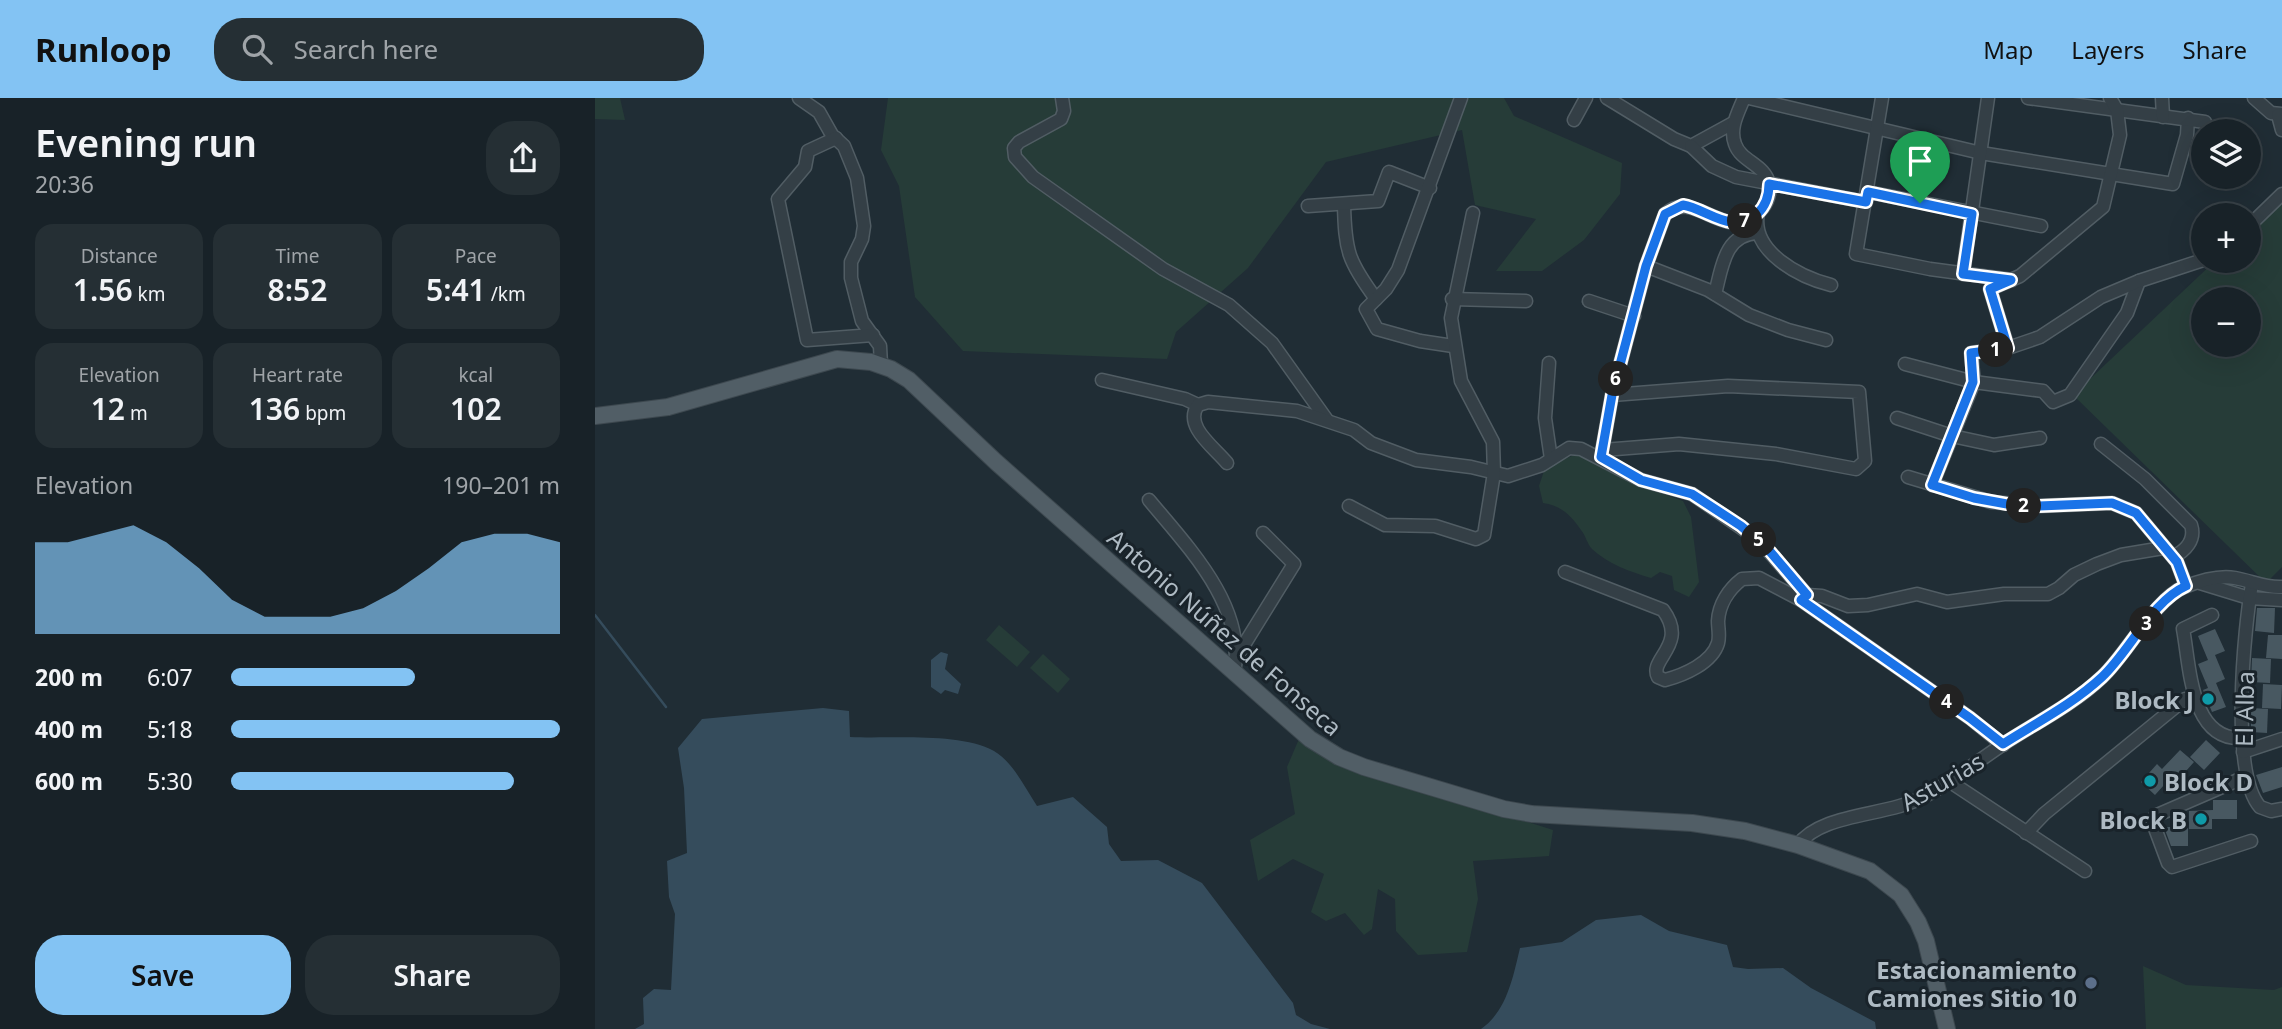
<!DOCTYPE html>
<html lang="en">
<head>
<meta charset="utf-8">
<style>
	body { margin:0; font-family:"Noto Sans",sans-serif; background:#252f34; color:#f1f3f6; height:100vh; display:flex; flex-direction:column; font-size:26px; white-space:nowrap }
	* { box-sizing:border-box; margin:0 }
	p { font-size:23px; color:#9fa4a8 }
	.icon { flex:none; width:38px; height:38px; fill:none; stroke:currentColor; stroke-width:2; stroke-linecap:round; stroke-linejoin:round }
	.map { position:relative; flex:1; overflow:hidden }
	.side { display:flex; flex-direction:column; background:#182228; width:595px }
	.side>* { flex:none }
	.controls { position:absolute; left:1596px; top:21px; display:grid; gap:14px }
	.controls a { display:grid; place-items:center; width:70px; height:70px; border-radius:50%; background:#182228; box-shadow:0 7px 28px #0002,0 0 0 2px #363f45; font-size:35px }
	.pin { position:absolute; display:grid; place-items:center; width:60px; height:60px; color:#fff; margin:-72px -30px; border-radius:50% 50% 50% 0; rotate:-45deg; box-shadow:0 0 7px #0007 }
	.pin .icon { rotate:45deg }
	.km { position:absolute; width:35px; height:35px; margin:-18px; border-radius:50%; background:#222; color:#fff; font-size:19px; line-height:35px; text-align:center }
	.round { display:grid; place-items:center; flex:none; width:74px; height:74px; border-radius:28px; background:#252f34 }
	.headline { display:flex; align-items:center; justify-content:space-between; height:119px; padding:0 35px }
	h1 { font-size:38px; font-weight:600; line-height:52px }
	.metrics { display:grid; grid-template-columns:repeat(3,1fr); gap:10px; height:119px; padding:7px 35px }
	.metrics div { display:grid; align-content:center; border-radius:18px; background:#252f34; text-align:center }
	.metrics b { font-size:30px; font-weight:600 }
	.metrics small { font-size:19px; font-weight:400 }
	.metrics p { font-size:19px }
	.chart { height:196px; padding:14px 35px }
	.chart p { display:flex; justify-content:space-between }
	.chart svg { width:100%; height:126px; margin-top:7px; fill:#83c3f3; opacity:.7 }
	.action { display:flex; gap:14px; margin-top:auto; padding:14px 35px }
	.action a { flex:1; height:80px; border-radius:28px; background:#83c3f3; color:#111; font-size:28px; font-weight:600; line-height:80px; text-align:center }
	.action a+a { background:#252f34; color:#f1f3f6 }
	ul { padding:0 35px; list-style:none; font-size:23px }
	li { display:grid; grid-template-columns:112px 84px 1fr; align-items:center; height:52px }
	li i { height:18px; border-radius:9px; background:#83c3f3 }
	header { display:flex; align-items:center; gap:42px; box-sizing:border-box; height:98px; padding:0 35px; background:#83c3f3; color:#111 }
	header strong { font-size:33px }
	nav { display:flex; gap:38px; margin-inline-start:auto; font-size:24px }
	.search { width:490px; height:63px; background:#252f34; display:flex; align-items:center; gap:18px; box-sizing:border-box; padding:0 24px; border-radius:28px; color:#9fa4a8; font-size:26px }
	main { display:flex; flex:1; min-height:0 }
	.map>svg:first-child { display:block }
	.green { fill:#263c38; fill-rule:evenodd }
	.water { fill:#354c5c }
	.lines { fill:none; stroke-linecap:round; stroke-linejoin:round }
	.stream { stroke:#354c5c; stroke-width:2.5 }
	.building { fill:#485861 }
	.minor-casing { stroke:#515d64; stroke-width:15 }
	.major-casing { stroke:#3d484f; stroke-width:18 }
	.minor { stroke:#343f46; stroke-width:12 }
	.major { stroke:#515e66; stroke-width:16 }
	.route-casing { stroke:#fff; stroke-width:14 }
	.route { stroke:#1a73e8; stroke-width:9 }
	.culture-dot { fill:#0f9aa8; stroke:#19232a; stroke-width:2.5 }
	.service-dot { fill:#5c6f8a; stroke:#19232a; stroke-width:2.5 }
	.labels { text-anchor:middle; dominant-baseline:central; stroke-width:6; stroke-linejoin:round; paint-order:stroke }
	.street-label { font-size:24px; fill:#aebac3; stroke:#19232a }
	.poi-label { font-size:24px; font-weight:bold; fill:#aebac3; stroke:#19232a; text-anchor:end }
</style>
</head>
<body>
<header>
<strong>Runloop</strong>
<div class="search"><svg class="icon" aria-label="search" viewBox="0 0 24 24"><circle cx="10" cy="10" r="6"/><path d="M15 15l6 6"/></svg>Search here</div>
<nav><a>Map</a><a>Layers</a><a>Share</a></nav>
</header>
<main>
<section class="side">
<div class="headline"><div><h1>Evening run</h1><p>20:36</p></div><a class="round"><svg class="icon" aria-label="share" viewBox="0 0 24 24"><path d="M12 15V3M7 8l5-5 5 5M5 13v7h14v-7"/></svg></a></div>
<div class="metrics">
<div><p>Distance</p><b>1.56<small> km</small></b></div>
<div><p>Time</p><b>8:52</b></div>
<div><p>Pace</p><b>5:41<small> /km</small></b></div>
</div>
<div class="metrics">
<div><p>Elevation</p><b>12<small> m</small></b></div>
<div><p>Heart rate</p><b>136<small> bpm</small></b></div>
<div><p>kcal</p><b>102</b></div>
</div>
<div class="chart"><p><span>Elevation</span>190–201 m</p>
<svg viewBox="0 0 160 44" preserveAspectRatio="none"><path d="M0 44V12L10 12L20 9L30 6L40 12L50 21L60 32L70 38L80 38L90 38L100 35L110 29L120 21L130 12L140 9L150 9L160 12V44z"/></svg>
</div>
<ul>
<li><b>200 m</b>6:07<i style="width:56%"></i></li>
<li><b>400 m</b>5:18<i style="width:100%"></i></li>
<li><b>600 m</b>5:30<i style="width:86%"></i></li>
</ul>
<div class="action"><a>Save</a><a>Share</a></div>
</section>
<div class="map">
<svg width="1687" height="931" viewBox="0 0 1687 931">
	<rect width="100%" height="100%" fill="#202d35"/>
	<g class="green">
		<polygon points="0,0 25,0 30,22 0,21"/>
		<polygon points="293,0 909,0 919,18 1027,65 1025,96 989,142 947,173 901,173 941,121 880,107 867,32 731,64 653,170 581,234 572,261 368,253 320,199 304,88 286,52"/>
		<path d="M1687,99V469L1671,485L1478,297L1620,163H1654V131ZM1608,201H1654V247H1608Z"/>
		<path d="M979,357L994,358L1052,390L1088,403L1096,419L1104,484L1094,499L1079,492L1077,478L1065,474L1056,480C1036,474 1013,466 997,451C992,446 991,438 986,432C976,417 965,407 948,405L944,388L950,370Z"/>
		<polygon points="404,527 435,554 422,569 391,542"/>
		<polygon points="448,556 475,581 463,595 435,570"/>
		<polygon points="704,641 879,707 958,732 954,758 878,763 883,801 872,854 823,857 801,833 800,801 783,791 777,831 769,837 750,815 731,823 716,814 729,776 698,761 663,783 655,742 700,716 692,669"/>
		<polygon points="1548,868 1591,887 1679,892 1687,889 1687,931 1551,931"/>
	</g>
	<g class="water">
		<polygon points="346,554 353,556 350,571 366,586 363,596 350,592 346,596 336,589 336,562"/>
		<path d="M228,610L254,613L255,639C296,641 364,634 399,653C418,664 430,690 442,708L478,699L512,729L514,746L526,763L563,762L607,785L698,905L701,917L716,926L735,931H40L49,926L48,900L59,891L76,892L80,816L74,799L72,763L92,755L89,690L83,650L107,621Z"/>
		<path d="M1046,817L1074,833L1132,847L1138,869L1153,871L1188,870L1216,890L1280,924L1281,931H886C912,913 918,879 925,850L967,844L1001,822Z"/>
	</g>
	<g class="lines">
		<polyline class="stream" points="0,517 71,609"/>
	</g>
	<g class="building">
		<polygon points="1662,510 1680,510 1679,535 1660,533"/>
		<polygon points="1620,531 1630,553 1620,557 1630,581 1621,585 1631,609 1617,614 1608,592 1613,590 1603,566 1613,562 1603,538"/>
		<polygon points="1673,537 1687,537 1687,561 1671,560"/>
		<polygon points="1657,560 1676,561 1675,585 1656,584"/>
		<polygon points="1668,586 1687,587 1686,611 1667,610"/>
		<polygon points="1656,610 1673,611 1672,635 1656,634"/>
		<polygon points="1611,642 1625,655 1609,672 1595,659"/>
		<polygon points="1585,652 1599,664 1583,682 1578,677 1560,697 1546,684 1562,666 1567,671"/>
		<polygon points="1687,669 1687,689 1668,695 1661,677"/>
		<polygon points="1618,702 1642,702 1642,721 1617,721 1617,731 1594,731 1594,713 1618,712"/>
		<polygon points="1569,729 1593,729 1593,748 1576,748"/>
	</g>
	<g class="lines">
		<g class="minor-casing">
			<g id="minor">
				<polyline points="204,0 224,14 237,37 249,48 262,80 269,128 267,141 256,164 256,180 267,223 285,248 286,267"/>
				<polyline points="467,0 469,13 466,21 424,44 419,50 420,59 438,79 568,171 634,207 677,245 732,322"/>
				<polyline points="1012,0 1079,41 1096,48 1138,25"/>
				<polyline points="1154,0 1386,55 1578,86 1592,37 1593,20"/>
				<polyline points="1287,0 1261,156 1335,171 1417,182"/>
				<polyline points="1433,0 1610,24"/>
				<polyline points="1567,0 1568,19"/>
				<polyline points="1659,0 1676,15 1687,16"/>
				<polyline points="1683,17 1687,32"/>
				<polyline points="979,22 991,0"/>
				<polyline points="241,40 213,53 210,69 183,101 212,242 278,237"/>
				<polyline points="1096,48 1117,68 1141,79 1271,104"/>
				<polyline points="1273,94 1446,128"/>
				<path d="M749,106C750,153 753,163 781,201"/>
				<polyline points="713,108 783,103 794,74 835,90"/>
				<path d="M1163,115C1155,154 1205,179 1236,187"/>
				<polyline points="1654,128 1687,96"/>
				<polyline points="1051,168 1113,192 1154,217 1193,232 1231,242"/>
				<polyline points="1368,176 1393,0"/>
				<path d="M1120,196C1127,170 1129,136 1163,135"/>
				<polyline points="857,201 931,203"/>
				<polyline points="994,203 1039,218"/>
				<polyline points="858,248 825,243 782,231 771,211 791,191 803,172 866,0"/>
				<polyline points="1413,250 1395,191 1425,178 1508,109 1525,37 1522,12 1515,0"/>
				<polyline points="954,265 950,320 956,361"/>
				<polyline points="1310,266 1379,284 1448,293 1458,304 1475,297 1532,215 1544,183"/>
				<polyline points="507,282 590,301 603,307"/>
				<polyline points="1302,320 1357,338 1399,347 1445,340"/>
				<path d="M1506,346L1550,381L1596,427C1601,442 1590,453 1578,459"/>
				<polyline points="1008,352 1084,346 1181,356 1261,371 1270,363 1264,294 1133,288 1017,297"/>
				<path d="M1006,359L1017,297L1051,168L1070,116C1092,96 1115,123 1139,125C1158,126 1178,105 1174,86C1170,66 1146,64 1140,46C1134,30 1143,15 1149,0"/>
				<path d="M632,365C619,349 588,328 603,307L613,304L702,313L759,332L776,345L821,362L876,369L913,378L947,367L974,350L986,351L1046,382L1097,396L1164,442L1212,497"/>
				<polyline points="1313,379 1396,404 1444,408 1517,405 1541,415 1582,464 1591,488"/>
				<polyline points="1337,387 1379,284 1376,255 1413,250 1445,239 1506,199 1544,183 1608,162"/>
				<path d="M554,402C593,449 652,509 639,575"/>
				<polyline points="754,408 790,427 840,428 881,441 889,437 899,375 898,344 866,283 856,220 878,115"/>
				<path d="M970,474L1068,512C1094,547 1053,561 1063,579L1070,582C1089,577 1117,565 1123,545C1125,538 1123,530 1123,523C1124,506 1134,491 1147,481L1164,480L1206,502L1375,620L1408,647"/>
				<polyline points="1605,485 1654,500 1687,502"/>
				<path d="M1657,486C1649,531 1635,675 1665,709L1676,713L1687,711"/>
				<polyline points="1206,502 1212,497 1227,498 1253,508 1273,507 1322,496 1352,504 1409,496 1453,496 1464,490 1479,477 1502,466 1526,457 1568,450"/>
				<path d="M1617,517L1588,531C1595,567 1595,643 1647,640"/>
				<polyline points="642,558 699,466 668,435"/>
				<polyline points="1648,654 1687,641"/>
				<polyline points="1650,679 1560,718 1558,725 1573,765 1577,769 1656,743"/>
				<polyline points="1354,683 1490,773"/>
				<polyline points="1431,735 1449,716 1590,601"/>
				<path d="M1203,747C1227,714 1293,719 1330,698C1358,683 1383,663 1410,645C1442,624 1479,606 1507,579C1531,557 1560,501 1589,489C1604,483 1624,477 1640,480C1657,483 1670,490 1687,489"/>
			</g>
		</g>
		<g class="major-casing">
			<polyline id="major" points="0,318 73,309 242,261 276,264 296,271 314,282 401,364 715,641 744,659 769,669 909,711 937,716 1097,725 1150,733 1203,747 1275,773 1306,797 1323,824 1331,843 1352,931"/>
		</g>
		<use href="#minor" class="minor"/>
		<use href="#major" class="major"/>
	</g>
	<g class="lines">
		<g class="route-casing">
			<path id="route" d="M1174,86L1271,104L1273,94L1377,116L1368,176L1416,182L1395,191L1413,250L1376,255L1378,284L1337,387L1379,400L1412,406L1444,408L1517,405L1541,415L1582,464L1591,488C1557,503 1535,553 1507,579C1478,606 1441,625 1408,646L1375,620L1206,502L1212,497L1172,450L1146,428L1097,396L1046,382L1006,359L1017,297L1051,168L1070,116L1088,107C1112,111 1138,138 1162,116C1171,108 1174,97 1174,86Z"/>
		</g>
		<use href="#route" class="route"/>
	</g>
	<g class="culture-dot">
		<circle cx="1613" cy="601" r="7"/>
		<circle cx="1555" cy="683" r="7"/>
		<circle cx="1606" cy="721" r="7"/>
	</g>
	<circle class="service-dot" cx="1496" cy="885" r="7"/>
	<g class="labels">
		<g class="street-label">
			<text transform="translate(630 534) rotate(41)">Antonio Núñez de Fonseca</text>
			<text transform="translate(1649 611) rotate(-89)">El Alba</text>
			<text transform="translate(1347 683) rotate(-30)">Asturias</text>
		</g>
		<g class="poi-label">
			<text x="1599" y="601">Block J</text>
			<text x="1569" y="683" text-anchor="start">Block D</text>
			<text x="1592" y="721">Block B</text>
			<text x="1482" y="871">Estacionamiento<tspan x="1482" dy="28">Camiones Sitio 10</tspan></text>
		</g>
	</g>
</svg>
<div class="controls">
<a><svg class="icon" aria-label="layers" viewBox="0 0 24 24"><path d="M12 4l9 5-9 5-9-5zM3 14l9 5 9-5"/></svg></a>
<a>+</a>
<a>−</a>
</div>
<div class="pin" style="left:1325px;top:105px;background:#1e9e55"><svg class="icon" aria-label="arrive" viewBox="0 0 24 24"><path d="M6 21V4h12l-3 4 3 4H6"/></svg></div>
<b class="km" style="left:1401px;top:252px">1</b>
<b class="km" style="left:1429px;top:408px">2</b>
<b class="km" style="left:1552px;top:526px">3</b>
<b class="km" style="left:1352px;top:604px">4</b>
<b class="km" style="left:1164px;top:442px">5</b>
<b class="km" style="left:1021px;top:281px">6</b>
<b class="km" style="left:1150px;top:123px">7</b>
</div>
</main>
</body>
</html>
